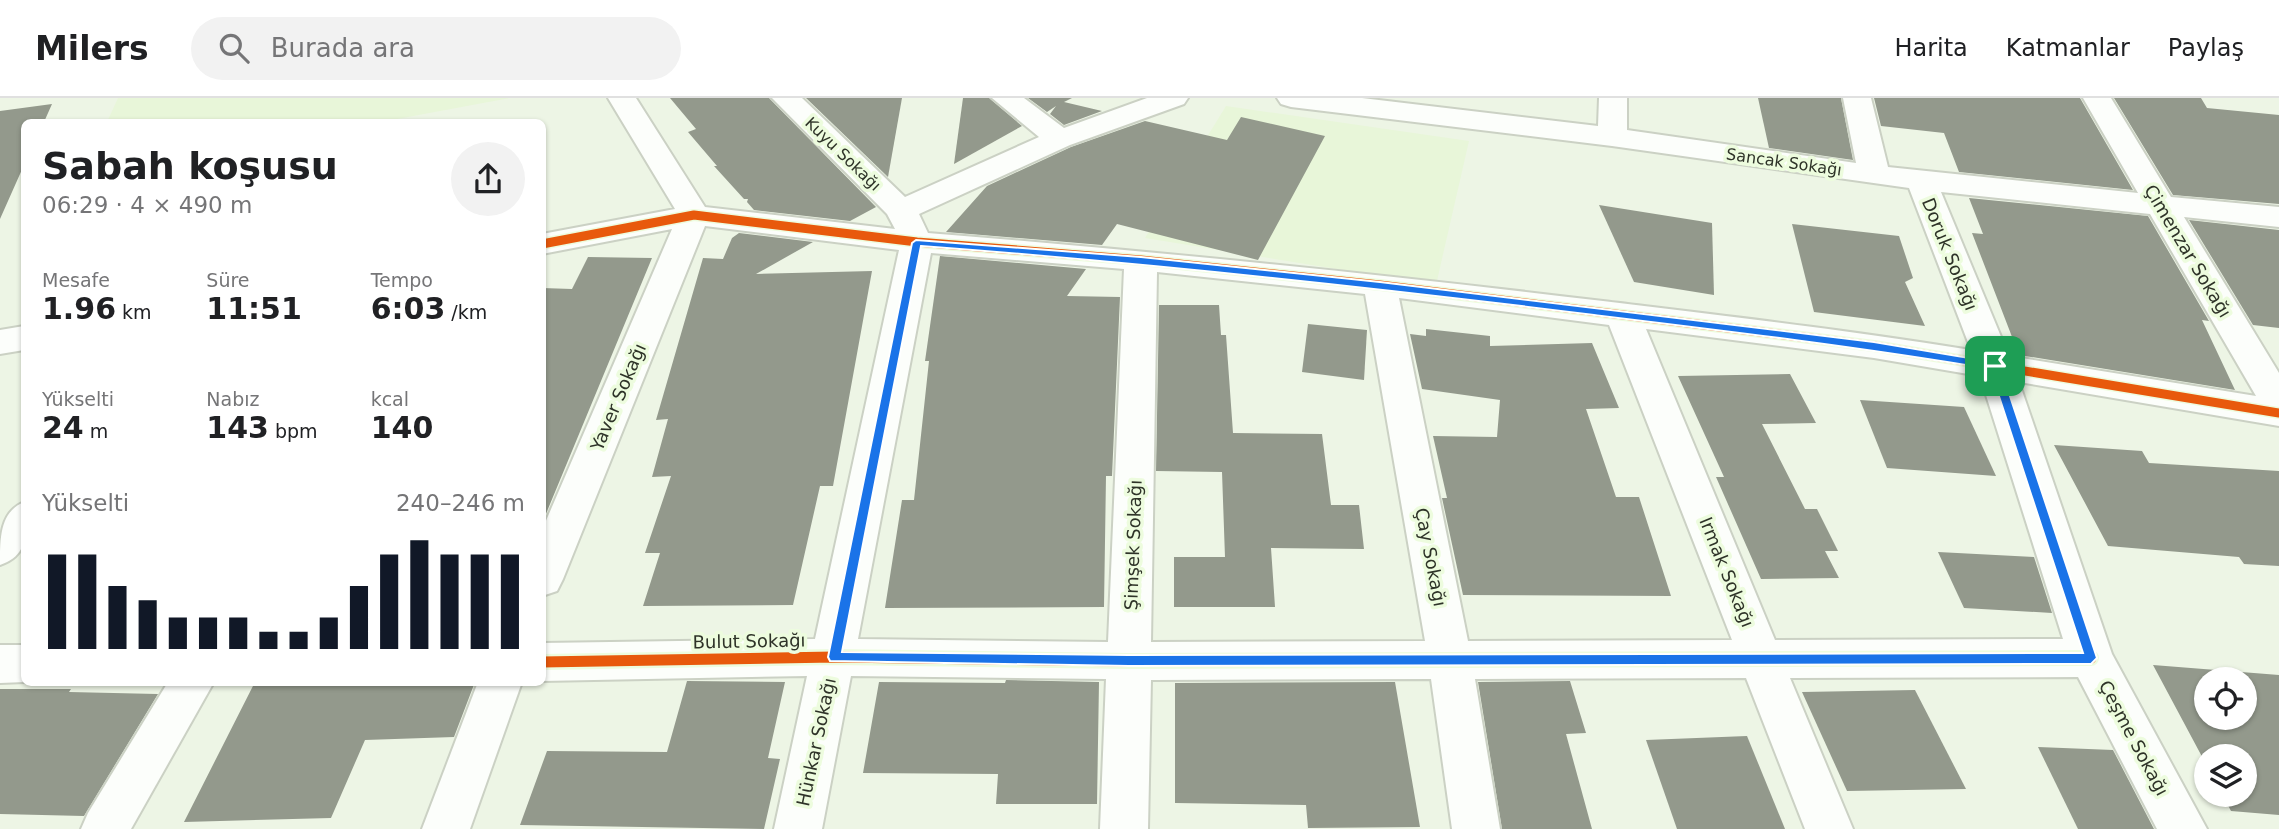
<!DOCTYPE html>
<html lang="tr">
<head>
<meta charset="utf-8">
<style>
	body { margin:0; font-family:"DejaVu Sans",sans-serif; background:#f2f2f2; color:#202124; height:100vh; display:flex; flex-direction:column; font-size:26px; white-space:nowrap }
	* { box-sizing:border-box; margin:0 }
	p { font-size:23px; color:#757577 }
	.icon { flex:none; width:38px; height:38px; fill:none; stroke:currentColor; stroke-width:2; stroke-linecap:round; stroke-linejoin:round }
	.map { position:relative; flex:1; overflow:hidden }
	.details { position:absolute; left:21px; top:21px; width:525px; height:567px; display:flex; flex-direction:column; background:#fff; border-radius:10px; box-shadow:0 2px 5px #0004 }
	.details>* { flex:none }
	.tools { position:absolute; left:2194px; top:569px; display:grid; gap:14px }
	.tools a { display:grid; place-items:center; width:63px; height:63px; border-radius:50%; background:#fff; box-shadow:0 2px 5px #0004; font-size:35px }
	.pin { position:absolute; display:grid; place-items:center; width:60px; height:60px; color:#fff; margin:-30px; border-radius:14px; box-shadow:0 4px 10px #0006 }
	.round { display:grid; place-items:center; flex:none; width:74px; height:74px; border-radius:37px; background:#f2f2f2 }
	.headline { display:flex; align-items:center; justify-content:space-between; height:119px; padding:0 21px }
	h1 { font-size:38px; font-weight:700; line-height:52px }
	.metrics { display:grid; grid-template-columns:repeat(3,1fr); gap:10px; height:119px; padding:7px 21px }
	.metrics div { display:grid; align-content:center }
	.metrics b { font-size:30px; font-weight:700 }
	.metrics small { font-size:19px; font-weight:400 }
	.metrics p { font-size:19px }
	.chart { height:196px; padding:14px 21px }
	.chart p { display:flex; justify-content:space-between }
	.chart svg { width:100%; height:126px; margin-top:7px; stroke:#111827; stroke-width:6 }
	header { display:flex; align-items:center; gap:42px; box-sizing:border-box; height:98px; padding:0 35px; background:#fff; border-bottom:2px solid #e0e0e0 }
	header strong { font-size:33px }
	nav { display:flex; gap:38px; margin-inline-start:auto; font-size:24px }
	.search { width:490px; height:63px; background:#f2f2f2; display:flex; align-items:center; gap:18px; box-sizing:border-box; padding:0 24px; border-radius:38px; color:#757577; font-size:26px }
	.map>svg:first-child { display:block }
	.built { fill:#e8f6d9 }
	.building { fill:#93998c; fill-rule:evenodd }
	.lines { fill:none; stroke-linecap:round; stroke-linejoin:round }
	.minor-casing { stroke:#cbd1c4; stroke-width:4 }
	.minor { fill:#fcfefb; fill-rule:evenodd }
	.cycleway-far1-casing { stroke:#edfcde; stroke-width:12 }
	.cycleway-casing { stroke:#edfcde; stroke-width:16 }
	.cycleway-far1 { stroke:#e8590c; stroke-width:9 }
	.cycleway { stroke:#e8590c; stroke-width:11 }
	.route { fill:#1a73e8; stroke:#fff; stroke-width:2; fill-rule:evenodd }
	.labels { text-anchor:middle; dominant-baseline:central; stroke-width:7; stroke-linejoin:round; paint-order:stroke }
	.far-street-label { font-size:16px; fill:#2e3328; stroke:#edfcde }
	.street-label { font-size:18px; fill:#2e3328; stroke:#edfcde }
</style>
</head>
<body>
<header>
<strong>Milers</strong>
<div class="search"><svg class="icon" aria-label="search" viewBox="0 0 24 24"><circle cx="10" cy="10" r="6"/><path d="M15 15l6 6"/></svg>Burada ara</div>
<nav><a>Harita</a><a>Katmanlar</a><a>Paylaş</a></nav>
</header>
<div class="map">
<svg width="2279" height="731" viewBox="0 0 2279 731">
	<rect width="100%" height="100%" fill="#edf5e5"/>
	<g class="built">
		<polygon points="118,0 510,0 381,24 107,24"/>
		<polygon points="1226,8 1469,43 1436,187 1145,140"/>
	</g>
	<g class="building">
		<polygon points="670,0 769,0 876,109 850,123 754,112 747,104 748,101 744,101 714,68 717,68 688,34 696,31"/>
		<polygon points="806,0 902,0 888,79"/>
		<polygon points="963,0 989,0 1022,28 954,66"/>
		<polygon points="1028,0 1072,0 1064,4 1102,13 1064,27 1050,16 1056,8 1047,14"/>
		<polygon points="1758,0 1841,0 1853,62 1769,50"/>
		<polygon points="1874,0 2080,0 2133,92 1959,74 1944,35 1881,28"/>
		<polygon points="2114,0 2201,0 2207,10 2279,17 2279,106 2173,97"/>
		<polygon points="52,6 44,24 24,24 24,67 0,121 0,13"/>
		<polygon points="1241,19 1325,38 1258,162 1117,126 1102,147 946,134 987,88 1071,49 1145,23 1227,42"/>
		<polygon points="1969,100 2148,118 2209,223 2202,222 2235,292 2019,257 1972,135 1983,136"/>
		<polygon points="1599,107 1712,125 1714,197 1634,184"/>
		<polygon points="2189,122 2279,132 2279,230 2253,227"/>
		<polygon points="1792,126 1899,138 1913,180 1905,184 1925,228 1814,214"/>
		<polygon points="739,135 813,144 756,176 872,173 833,388 820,388 793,507 643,508 660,455 645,455 671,378 652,379 668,321 656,322 703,160 723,161 732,140"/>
		<polygon points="940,158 1086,171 1067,198 1120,199 1112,378 1106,378 1104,509 885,510 902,402 914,402 929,263 925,263"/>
		<polygon points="588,159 652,160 543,423 542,190 572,191"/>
		<polygon points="1159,207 1219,207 1221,237 1226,237 1233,335 1322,336 1331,407 1359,407 1364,451 1271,450 1275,509 1174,509 1174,459 1225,459 1222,374 1156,373"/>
		<polygon points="1308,226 1367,232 1364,282 1302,274"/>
		<polygon points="1426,231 1490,238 1490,248 1592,245 1619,310 1586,311 1616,399 1639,399 1671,498 1463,497 1442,400 1447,400 1433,338 1497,339 1500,302 1422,291 1410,236 1426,238"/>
		<polygon points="1790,276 1816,325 1762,326 1805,411 1817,411 1838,453 1825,453 1839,480 1761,481 1716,379 1724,379 1678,278"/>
		<polygon points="1860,302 1964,309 1996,378 1887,370"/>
		<polygon points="2054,347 2142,353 2149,365 2279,373 2279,468 2244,466 2239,459 2108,448"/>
		<polygon points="1938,454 2034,459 2052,515 1964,510"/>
		<path d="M2153,567L2279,577V717L2231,713L2222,696H2245V658H2207V668ZM2207,581H2245V620H2207Z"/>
		<polygon points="1006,582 1099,584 1097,706 996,706 998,676 863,675 879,584 1005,585"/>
		<polygon points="687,583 785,584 768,660 780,661 764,731 520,727 547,653 667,654"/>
		<polygon points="1570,583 1586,635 1566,636 1592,731 1502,731 1478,584"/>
		<polygon points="255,584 475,584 454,639 365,642 331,720 184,724"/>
		<polygon points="1395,584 1420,729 1308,730 1306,707 1175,705 1175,585"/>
		<polygon points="0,591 71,591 69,594 158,596 84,718 0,716"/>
		<polygon points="1915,592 1966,691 1847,693 1802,594"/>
		<polygon points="1747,638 1785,731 1677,731 1646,642"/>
		<polygon points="2038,649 2113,652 2154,731 2078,731"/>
	</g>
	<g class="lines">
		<g class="minor-casing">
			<g id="minor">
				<path d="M608,0H636L705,109L895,131L887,116L772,0H802L905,99L1039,39L992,0H1024L1064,30L1147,0H1188L1184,6L1070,47L919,116L928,135C1154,153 1379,176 1603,203C1726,218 1849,232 1971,252L1909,90L1612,48L1291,9L1281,6L1277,0H1362L1598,28L1599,0H1627V32L1856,65L1843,0H1871L1888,69L2138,95L2083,0H2111L2171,99L2279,109V129L2184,119L2279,275V328L2019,284L2112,556L2207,731H2157L2078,579L1790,580L1853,731H1805L1746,580L1475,581L1500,731H1452L1431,581L1151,582L1148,731H1100L1106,581L851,578L822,731H774L807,578L542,583V545L815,541L899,152L705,128L563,481L557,493L542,498V432L672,131L542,156V136L675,111ZM1941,94L2150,116L2256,298L2009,258ZM931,155L1124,171L1108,544L858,541ZM1157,174L1365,196L1425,543L1151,544ZM1399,200L1609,227L1732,542L1468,543ZM1646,231L1874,260L1980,278L2063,541L1775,542Z"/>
				<polygon points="24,228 24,252 0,256 0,232"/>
				<path d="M24,404C26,431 31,457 0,467C0,439 0,414 24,404Z"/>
				<polygon points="0,547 24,547 25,584 0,585"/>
				<polygon points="168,584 214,584 131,731 81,731 88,715"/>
				<polygon points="478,584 522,584 470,731 422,731"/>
			</g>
		</g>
		<use href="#minor" class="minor"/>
		<g class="cycleway-far1-casing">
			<polyline id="cycleway-far1" points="542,146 694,117 917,144 1141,162 1380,187 1874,248 2279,315"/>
		</g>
		<g class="cycleway-casing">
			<polyline id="cycleway" points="542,564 834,559 1129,563 2091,560"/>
		</g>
		<use href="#cycleway-far1" class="cycleway-far1"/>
		<use href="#cycleway" class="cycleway"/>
	</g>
	<path class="route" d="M916,142L1141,159L1380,184L1874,244L1999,265L2097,560L2091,566L1129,568L830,563L828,559L912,145ZM921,148C1146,165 1370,189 1594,217C1726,233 1859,249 1990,271L2083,555L1129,557L842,554Z"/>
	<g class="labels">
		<g class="far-street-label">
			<text transform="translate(843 56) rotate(44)">Kuyu Sokağı</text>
			<text transform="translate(1784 64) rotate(8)">Sancak Sokağı</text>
		</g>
		<g class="street-label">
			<text transform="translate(2188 153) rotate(59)">Çimenzar Sokağı</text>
			<text transform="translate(1950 156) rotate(68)">Doruk Sokağı</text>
			<text transform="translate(618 299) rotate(-67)">Yaver Sokağı</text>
			<text transform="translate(1133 447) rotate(-88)">Şimşek Sokağı</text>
			<text transform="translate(1431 459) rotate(79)">Çay Sokağı</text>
			<text transform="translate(1727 474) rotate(68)">Irmak Sokağı</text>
			<text transform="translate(749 543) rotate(-1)">Bulut Sokağı</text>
			<text transform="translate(2134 640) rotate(62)">Çeşme Sokağı</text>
			<text transform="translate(816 644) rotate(-78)">Hünkar Sokağı</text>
		</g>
	</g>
</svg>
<div class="tools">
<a><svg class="icon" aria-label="locate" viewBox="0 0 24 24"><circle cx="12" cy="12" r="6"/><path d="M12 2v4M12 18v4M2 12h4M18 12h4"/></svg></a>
<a><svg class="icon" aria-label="layers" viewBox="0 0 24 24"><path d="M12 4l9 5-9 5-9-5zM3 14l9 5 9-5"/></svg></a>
</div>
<div class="pin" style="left:1995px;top:268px;background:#1e9e55"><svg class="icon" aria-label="arrive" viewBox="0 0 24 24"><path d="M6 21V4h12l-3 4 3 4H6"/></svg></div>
<section class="details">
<div class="headline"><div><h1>Sabah koşusu</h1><p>06:29 · 4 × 490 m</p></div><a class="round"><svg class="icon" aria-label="share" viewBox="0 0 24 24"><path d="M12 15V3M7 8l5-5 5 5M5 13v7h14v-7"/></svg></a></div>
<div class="metrics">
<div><p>Mesafe</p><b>1.96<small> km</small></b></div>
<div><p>Süre</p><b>11:51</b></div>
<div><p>Tempo</p><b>6:03<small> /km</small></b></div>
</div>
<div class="metrics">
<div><p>Yükselti</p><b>24<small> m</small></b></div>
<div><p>Nabız</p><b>143<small> bpm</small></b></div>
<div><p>kcal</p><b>140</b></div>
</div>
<div class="chart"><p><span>Yükselti</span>240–246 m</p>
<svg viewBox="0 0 160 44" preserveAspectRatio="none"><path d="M5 44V11M15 44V11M25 44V22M35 44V27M45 44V33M55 44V33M65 44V33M75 44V38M85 44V38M95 44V33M105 44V22M115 44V11M125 44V6M135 44V11M145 44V11M155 44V11"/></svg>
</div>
</section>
</div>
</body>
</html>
